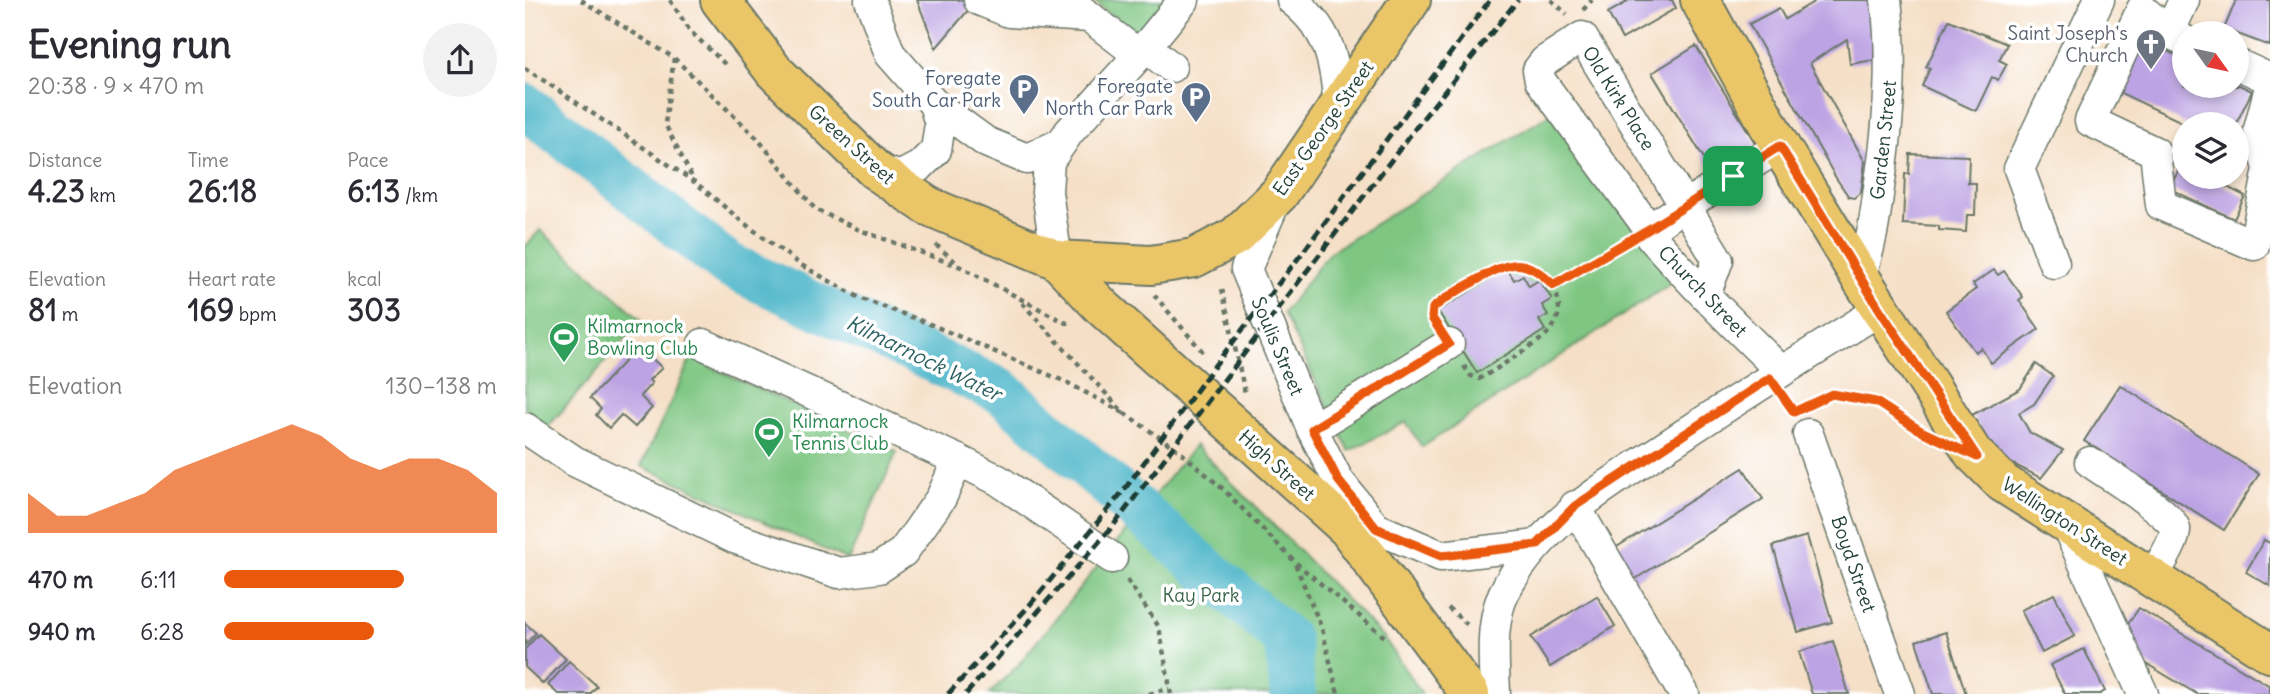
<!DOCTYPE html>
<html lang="en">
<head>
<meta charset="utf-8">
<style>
	body { margin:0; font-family:Delius,sans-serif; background:#f2f2f3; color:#2b2b33; height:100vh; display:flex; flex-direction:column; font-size:26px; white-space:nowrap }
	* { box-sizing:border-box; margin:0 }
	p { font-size:23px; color:#7c7c81 }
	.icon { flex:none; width:38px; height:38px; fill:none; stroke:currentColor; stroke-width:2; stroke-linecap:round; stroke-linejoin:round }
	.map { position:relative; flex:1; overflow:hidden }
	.sheet { display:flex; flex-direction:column; background:#fff; width:525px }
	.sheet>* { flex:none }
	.needle { width:46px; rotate:123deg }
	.buttons { position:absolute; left:1647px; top:21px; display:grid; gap:14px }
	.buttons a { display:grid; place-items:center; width:77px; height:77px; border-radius:50%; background:#fff; box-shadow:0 4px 10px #0003; font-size:35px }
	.pin { position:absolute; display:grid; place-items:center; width:60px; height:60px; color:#fff; margin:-30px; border-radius:14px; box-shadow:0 4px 10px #0006 }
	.round { display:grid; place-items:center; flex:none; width:74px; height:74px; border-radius:37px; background:#f2f2f3 }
	.head { display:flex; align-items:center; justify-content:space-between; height:119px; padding:0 28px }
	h1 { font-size:38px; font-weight:700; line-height:52px }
	.figures { display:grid; grid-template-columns:repeat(3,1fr); gap:10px; height:119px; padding:7px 28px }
	.figures div { display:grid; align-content:center }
	.figures b { font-size:30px; font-weight:700 }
	.figures small { font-size:19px; font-weight:400 }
	.figures p { font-size:19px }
	.chart { height:196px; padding:14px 28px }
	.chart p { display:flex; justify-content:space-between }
	.chart svg { width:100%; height:126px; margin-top:7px; fill:#ea580c; opacity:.7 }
	ul { padding:0 28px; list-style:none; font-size:23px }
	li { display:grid; grid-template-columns:112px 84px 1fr; align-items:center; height:52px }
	li i { height:18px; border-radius:9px; background:#ea580c }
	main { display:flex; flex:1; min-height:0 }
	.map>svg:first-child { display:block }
	.green { fill:#7ec682; stroke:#4e825b; stroke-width:2 }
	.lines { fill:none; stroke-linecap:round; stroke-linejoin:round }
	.river { stroke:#4bb5c9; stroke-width:46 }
	.building { fill:#bca3e3 }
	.minor-casing { stroke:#6a7667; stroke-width:33 }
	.major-casing { stroke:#6a7667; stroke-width:42 }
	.path { stroke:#6a7667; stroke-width:4.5; stroke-dasharray:5 5; stroke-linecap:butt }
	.minor { stroke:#fff; stroke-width:30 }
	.major { stroke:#ebc669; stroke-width:38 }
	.rail { stroke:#1f3d34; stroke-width:5; stroke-dasharray:10 5; stroke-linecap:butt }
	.route-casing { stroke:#fff; stroke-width:14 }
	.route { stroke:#ea580c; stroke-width:9 }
	.labels { text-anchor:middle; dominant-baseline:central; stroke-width:7; stroke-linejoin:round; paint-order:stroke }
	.worship-label { font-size:19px; fill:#5b616d; stroke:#fff; text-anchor:end }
	.service-label { font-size:19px; fill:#4e5e75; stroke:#fff; text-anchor:end }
	.street-label { font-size:19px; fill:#1f3d34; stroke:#fff }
	.leisure-label { font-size:19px; fill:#27864d; stroke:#fff; text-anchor:start }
	.park-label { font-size:19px; fill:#3c664b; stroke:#fff }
	.water-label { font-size:21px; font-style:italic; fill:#2c6161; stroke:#fff }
</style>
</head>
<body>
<main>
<section class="sheet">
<div class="head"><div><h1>Evening run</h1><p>20:38 · 9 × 470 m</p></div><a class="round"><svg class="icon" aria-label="share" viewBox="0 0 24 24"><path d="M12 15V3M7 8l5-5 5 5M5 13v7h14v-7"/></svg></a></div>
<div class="figures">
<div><p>Distance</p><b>4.23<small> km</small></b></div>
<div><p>Time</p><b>26:18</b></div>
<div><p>Pace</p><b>6:13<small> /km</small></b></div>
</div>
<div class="figures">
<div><p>Elevation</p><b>81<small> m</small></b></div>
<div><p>Heart rate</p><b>169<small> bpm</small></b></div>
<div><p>kcal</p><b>303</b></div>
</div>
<div class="chart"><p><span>Elevation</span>130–138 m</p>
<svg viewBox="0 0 160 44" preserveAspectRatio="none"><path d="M0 44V30L10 38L20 38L30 34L40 30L50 22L60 18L70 14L80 10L90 6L100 10L110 18L120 22L130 18L140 18L150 22L160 30V44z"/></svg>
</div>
<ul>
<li><b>470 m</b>6:11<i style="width:66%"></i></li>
<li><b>940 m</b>6:28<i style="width:55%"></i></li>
</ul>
</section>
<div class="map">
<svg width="1745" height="694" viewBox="0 0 1745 694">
	<rect width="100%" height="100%" fill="#fff"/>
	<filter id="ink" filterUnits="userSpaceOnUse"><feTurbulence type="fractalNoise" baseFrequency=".0143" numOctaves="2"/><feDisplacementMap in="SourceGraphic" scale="14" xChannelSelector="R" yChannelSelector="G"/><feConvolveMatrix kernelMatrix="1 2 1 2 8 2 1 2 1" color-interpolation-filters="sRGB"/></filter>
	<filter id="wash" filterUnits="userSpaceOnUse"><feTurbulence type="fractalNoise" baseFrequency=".00686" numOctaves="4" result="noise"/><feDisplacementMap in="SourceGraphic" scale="28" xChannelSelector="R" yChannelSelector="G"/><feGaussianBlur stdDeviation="1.57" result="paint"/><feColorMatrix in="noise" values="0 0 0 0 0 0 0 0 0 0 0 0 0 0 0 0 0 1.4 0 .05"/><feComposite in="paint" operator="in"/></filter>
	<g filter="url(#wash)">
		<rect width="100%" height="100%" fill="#f5dfc6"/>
		<g class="green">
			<polygon points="568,0 644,0 612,38"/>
			<polygon points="1030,111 1151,280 897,447 881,422 824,451 758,313 804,253"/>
			<polygon points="15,230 117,320 22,428 0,408 0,247"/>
			<polygon points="166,358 372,452 323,560 116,466"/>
			<polygon points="670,445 859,638 897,694 464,694 494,664"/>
		</g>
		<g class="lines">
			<polyline class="river" points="0,106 203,265 476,391 762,640 768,694"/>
		</g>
		<g id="blocks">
			<g class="building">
				<polygon points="392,0 452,0 411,48"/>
				<polygon points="1101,0 1147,0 1151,8 1097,39 1083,13 1102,2"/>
				<polygon points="1292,0 1347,0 1350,38 1349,60 1325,64 1322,39 1285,63 1340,162 1336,192 1329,198 1324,197 1311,178 1224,24 1254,8 1260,19"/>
				<polygon points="1711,0 1745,0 1745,46 1699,29"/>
				<polygon points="1424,20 1482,44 1474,60 1482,64 1473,80 1467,77 1451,111 1397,86 1405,68 1401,67"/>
				<polygon points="1610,36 1659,59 1659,86 1712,86 1712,84 1727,91 1711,124 1661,124 1585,88"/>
				<polygon points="1171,46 1232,146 1188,173 1127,73"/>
				<polygon points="1385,154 1444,156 1443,183 1451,183 1450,215 1442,215 1441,232 1414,230 1414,226 1378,224 1380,174 1384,174"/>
				<polygon points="1655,166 1659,168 1659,177 1702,177 1698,185 1720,196 1709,219 1645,189"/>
				<polygon points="982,268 989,280 998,275 1004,286 1014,280 1027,299 1017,305 1023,315 1014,320 1020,330 952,373 913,311"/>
				<polygon points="1469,270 1473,275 1479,271 1498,297 1494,300 1514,329 1466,363 1456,348 1450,352 1421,311 1451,289 1448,284"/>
				<polygon points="114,346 137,368 124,380 127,383 115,396 127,408 110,427 96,415 84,428 71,415 76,409 65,398"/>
				<polygon points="1511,364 1528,376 1509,404 1494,413 1505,433 1538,450 1516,478 1470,455 1447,415 1495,389"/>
				<polygon points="1595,385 1734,474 1699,530 1559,441"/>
				<polygon points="1218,468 1238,499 1107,581 1087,550"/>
				<polygon points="1282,536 1307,622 1273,632 1248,546"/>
				<polygon points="1739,540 1745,543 1745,586 1721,572"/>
				<polygon points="1529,594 1550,636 1517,653 1496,610"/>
				<polygon points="1072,596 1090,626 1025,667 1006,637"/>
				<polygon points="1614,608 1745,686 1745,694 1672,694 1617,661 1599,630"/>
				<polygon points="0,623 11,633 0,645"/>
				<polygon points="1421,632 1441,694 1408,694 1391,641"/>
				<polygon points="14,634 41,659 18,684 0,667 0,649"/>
				<polygon points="1308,641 1324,694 1287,694 1274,652"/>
				<polygon points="1559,649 1580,691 1575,694 1540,694 1525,665"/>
				<polygon points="44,661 72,686 65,694 33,694 23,685"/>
			</g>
		</g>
	</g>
	<g filter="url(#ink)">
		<use href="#blocks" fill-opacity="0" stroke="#6a7667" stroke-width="2"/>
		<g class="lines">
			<g class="minor-casing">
				<g id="minor">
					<polyline points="345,0 365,54 409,104 415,124 411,150 395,166 376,176 350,170"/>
					<polyline points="454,0 484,12 565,17"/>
					<path d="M767,0C805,30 810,61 814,107"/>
					<polyline points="549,5 614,55"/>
					<polyline points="1644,33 1659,0"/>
					<polyline points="1659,40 1644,33 1617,9 1565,121 1630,152 1636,205 1729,245 1744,169 1734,129 1745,87"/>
					<polyline points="620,46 646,67"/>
					<polyline points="1712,64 1745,79"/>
					<polyline points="409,104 461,142 502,159 533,145"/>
					<polyline points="749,204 721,269 787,429 813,480 851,528 916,556 1012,545"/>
					<polyline points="1124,229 1255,146"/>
					<polyline points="532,260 522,192 524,161 544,132 614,55 659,0"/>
					<polyline points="1529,263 1494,169 1574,0"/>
					<path d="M1335,277C1346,247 1350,219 1354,188C1364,125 1369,63 1361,0"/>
					<path d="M1180,295L1193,260L1057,37L1020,61L1013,70L1015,80L1124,229L1122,232C1164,281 1210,326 1256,371"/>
					<polyline points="178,344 433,460"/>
					<polyline points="0,428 49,461 209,538 314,573 354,568 378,552 416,498 433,460 473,480 587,558"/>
					<polyline points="787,429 924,344"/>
					<polyline points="1283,434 1375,694"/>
					<path d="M1565,462C1580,473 1648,514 1650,529C1651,541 1633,567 1627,578"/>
					<polyline points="1050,506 1159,694"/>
					<polyline points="1540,522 1618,694"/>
					<path d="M970,694C969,658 964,617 983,585C1023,516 1094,478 1158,435C1223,392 1289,351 1355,310"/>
				</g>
			</g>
			<g class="major-casing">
				<g id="major">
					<polyline points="195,0 249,71 350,170 403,206 532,260 626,265 669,258 711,236 754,194 886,0"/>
					<polyline points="1175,0 1255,146 1335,277 1448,453 1478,483 1745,653"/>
					<polyline points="532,260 577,307 823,529 945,694"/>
				</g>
			</g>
			<g class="path">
				<polyline points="56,0 149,58 232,138 290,209 332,229 436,267 541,323 547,322"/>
				<polyline points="145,0 165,31 201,65"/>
				<polyline points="1026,0 1042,14"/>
				<polyline points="1058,10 1067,0"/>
				<polyline points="149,58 140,124 170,183"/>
				<polyline points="0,68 171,183 219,223 276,265 337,299 400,322 541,382 599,413"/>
				<polyline points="411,245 433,264"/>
				<polyline points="697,289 720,393"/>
				<polyline points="629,295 678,352"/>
				<polyline points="497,303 599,413 653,450 698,489 769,561 797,629 813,694"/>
				<path d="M909,321L908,308C921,297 935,289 950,281C983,262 999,255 1028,285L1100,244"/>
				<path d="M939,366L946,376L954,379C969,371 983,361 997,352C1025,334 1044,321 1028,285"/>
				<polyline points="1282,406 1307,394 1351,402 1395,430"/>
				<polyline points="771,563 863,640"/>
				<polyline points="602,580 634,627 646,694"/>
				<polyline points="923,608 943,625"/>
				<polyline points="624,694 644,688"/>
			</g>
			<use href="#minor" class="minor"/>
			<use href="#major" class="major"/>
			<g class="rail">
				<polyline points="423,694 504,606 599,490 690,365 775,256 965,0"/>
				<polyline points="441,694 588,526 899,117 993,0"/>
			</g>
		</g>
	</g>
	<g class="lines" filter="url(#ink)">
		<g class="route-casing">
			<path id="route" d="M1255,146L1355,310L1452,457L1396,431L1351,402L1307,394L1269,412L1245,378L1050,506L1012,545L916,556L851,528L813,480L787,429L924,344L907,318L908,308C921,297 935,289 950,281C983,262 999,255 1028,285L1124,229Z"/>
		</g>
		<use href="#route" class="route"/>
	</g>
	<defs>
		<g id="church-pin" transform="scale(1.575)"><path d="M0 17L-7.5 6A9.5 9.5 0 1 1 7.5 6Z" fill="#6b7280" stroke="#fff"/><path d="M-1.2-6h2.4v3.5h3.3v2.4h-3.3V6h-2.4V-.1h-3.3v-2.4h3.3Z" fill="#fff"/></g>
		<g id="parking-pin" transform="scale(1.575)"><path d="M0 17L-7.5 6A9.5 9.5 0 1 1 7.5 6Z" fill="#5c6f8a" stroke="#fff"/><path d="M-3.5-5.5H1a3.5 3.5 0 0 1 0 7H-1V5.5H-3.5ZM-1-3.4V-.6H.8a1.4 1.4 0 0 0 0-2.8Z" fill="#fff"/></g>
		<g id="stadium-pin" transform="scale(1.575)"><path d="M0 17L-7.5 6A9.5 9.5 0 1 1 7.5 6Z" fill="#2e9e5b" stroke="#fff"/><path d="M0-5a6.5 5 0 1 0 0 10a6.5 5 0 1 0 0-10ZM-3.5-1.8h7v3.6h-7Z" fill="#fff"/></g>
	</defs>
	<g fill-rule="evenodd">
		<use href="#church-pin" x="1626" y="44"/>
		<use href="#parking-pin" x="499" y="89"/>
		<use href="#parking-pin" x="671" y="97"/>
		<use href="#stadium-pin" x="39" y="337"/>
		<use href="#stadium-pin" x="244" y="432"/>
	</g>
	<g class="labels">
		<g class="worship-label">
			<text x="1603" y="33">Saint Joseph's<tspan x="1603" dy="22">Church</tspan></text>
		</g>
		<g class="service-label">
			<text x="476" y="78">Foregate<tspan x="476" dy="22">South Car Park</tspan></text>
			<text x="648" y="86">Foregate<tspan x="648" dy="22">North Car Park</tspan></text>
		</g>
		<g class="street-label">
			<text transform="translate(1094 98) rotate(58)">Old Kirk Place</text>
			<text transform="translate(798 128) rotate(-55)">East George Street</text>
			<text transform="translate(1358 140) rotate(-84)">Garden Street</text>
			<text transform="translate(327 144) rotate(42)">Green Street</text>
			<text transform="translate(1178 291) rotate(46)">Church Street</text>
			<text transform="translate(753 346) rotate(67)">Soulis Street</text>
			<text transform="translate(752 465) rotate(42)">High Street</text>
			<text transform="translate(1540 521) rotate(33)">Wellington Street</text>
			<text transform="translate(1329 564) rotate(71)">Boyd Street</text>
		</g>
		<g class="leisure-label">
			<text x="62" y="326">Kilmarnock<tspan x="62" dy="22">Bowling Club</tspan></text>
			<text x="267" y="421">Kilmarnock<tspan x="267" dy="22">Tennis Club</tspan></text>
		</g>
		<g class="park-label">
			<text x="676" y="595">Kay Park</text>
		</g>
		<g class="water-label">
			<text transform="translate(399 358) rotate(26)">Kilmarnock Water</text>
		</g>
	</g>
</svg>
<div class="buttons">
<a><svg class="needle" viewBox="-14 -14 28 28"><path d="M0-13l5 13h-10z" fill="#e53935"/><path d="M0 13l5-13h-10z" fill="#7c7c81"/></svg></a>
<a><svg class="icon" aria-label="layers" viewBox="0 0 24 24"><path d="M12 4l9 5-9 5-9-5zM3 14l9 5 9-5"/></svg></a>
</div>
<div class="pin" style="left:1208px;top:176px;background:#1e9e55"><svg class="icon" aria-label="arrive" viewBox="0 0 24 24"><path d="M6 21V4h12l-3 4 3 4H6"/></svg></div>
</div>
</main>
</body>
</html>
